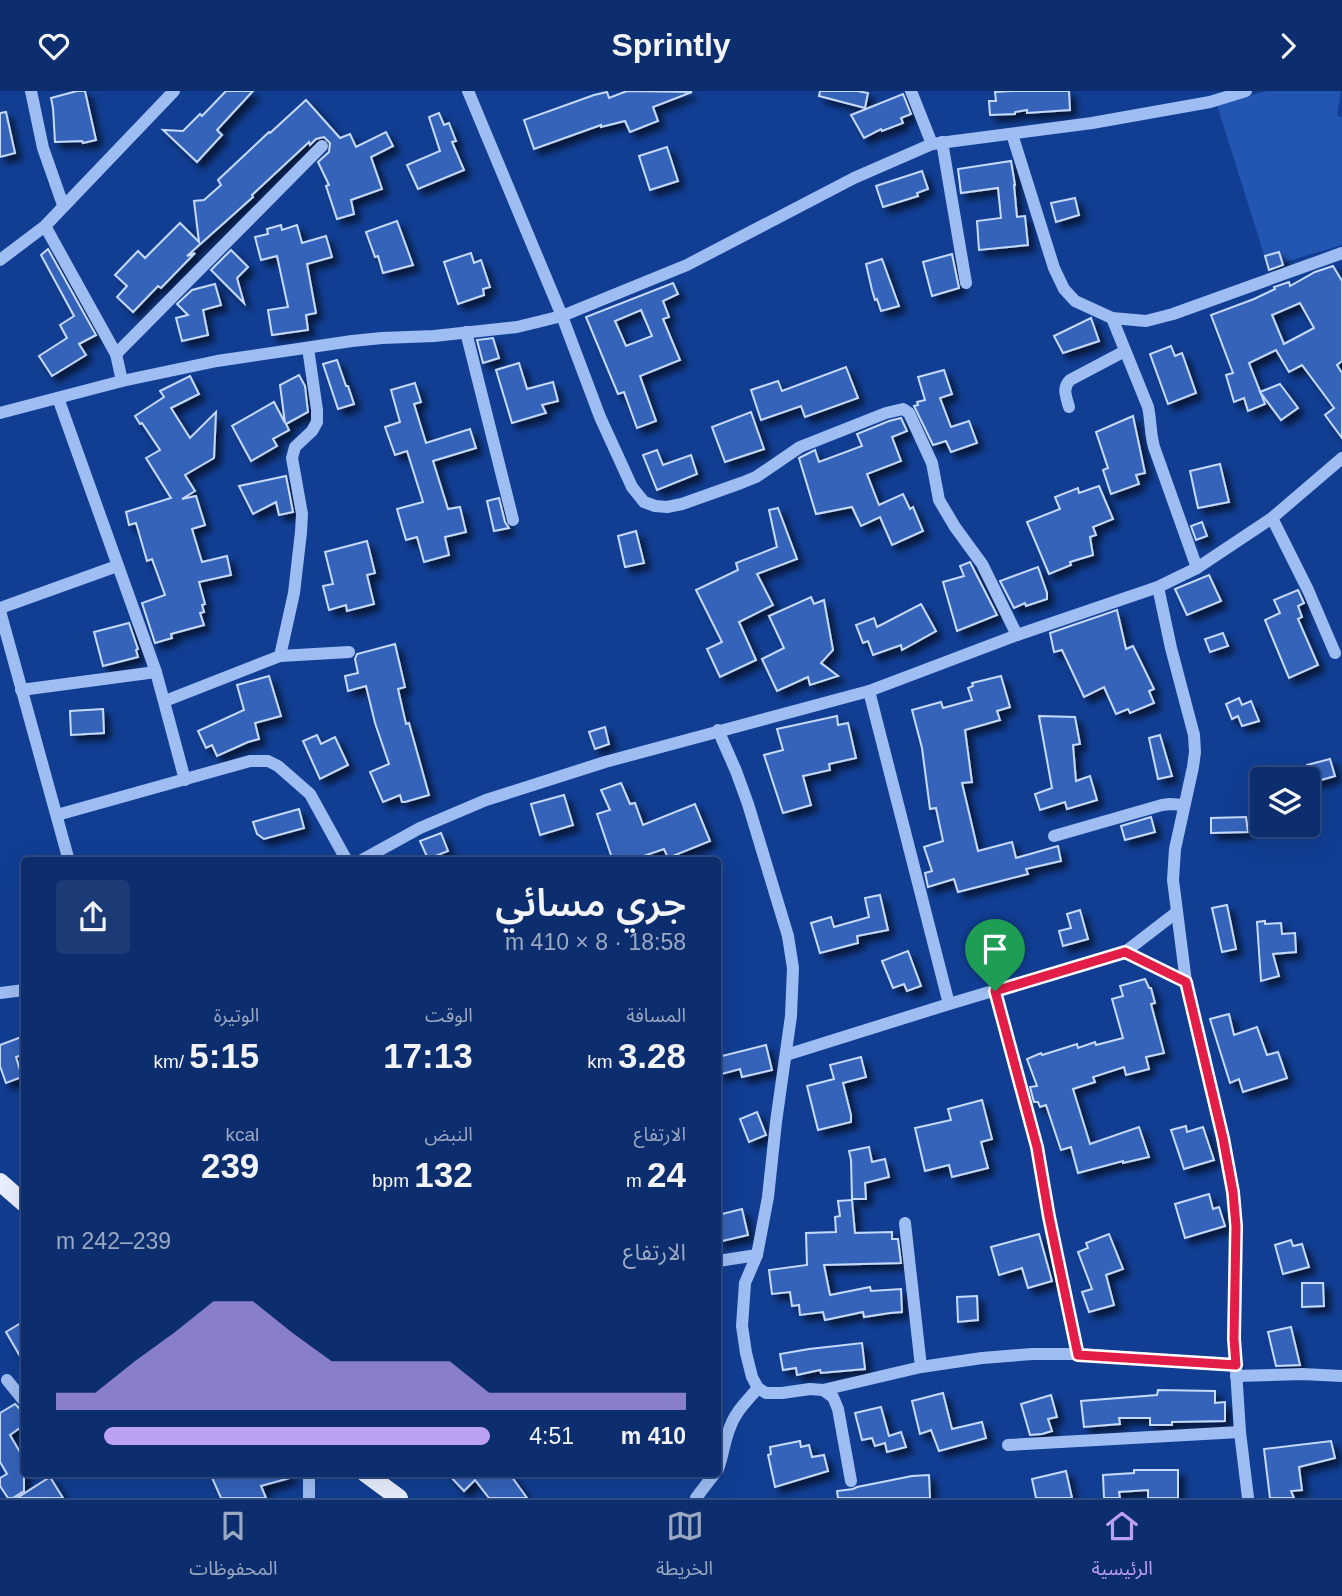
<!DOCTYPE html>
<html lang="ar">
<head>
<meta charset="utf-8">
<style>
	body { margin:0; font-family:Arial,"Noto Sans Arabic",sans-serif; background:#1b3a76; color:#f1f3f6; direction:rtl; height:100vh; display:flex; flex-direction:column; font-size:26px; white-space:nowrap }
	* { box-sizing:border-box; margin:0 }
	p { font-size:23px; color:#9aa8c2 }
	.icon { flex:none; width:38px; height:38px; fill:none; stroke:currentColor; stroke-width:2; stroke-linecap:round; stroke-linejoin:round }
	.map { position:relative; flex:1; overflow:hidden; direction:ltr }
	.drawer { position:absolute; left:21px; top:766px; width:700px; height:620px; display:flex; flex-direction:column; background:#0d2e6e; border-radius:7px; box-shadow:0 7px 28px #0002,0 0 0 2px #2d4a81; direction:rtl }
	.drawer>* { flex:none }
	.controls { position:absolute; left:1250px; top:676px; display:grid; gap:14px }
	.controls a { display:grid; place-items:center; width:70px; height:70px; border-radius:7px; background:#0d2e6e; box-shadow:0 7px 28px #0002,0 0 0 2px #2d4a81; font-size:35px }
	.pin { position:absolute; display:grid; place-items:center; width:60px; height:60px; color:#fff; margin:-72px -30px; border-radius:50% 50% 50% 0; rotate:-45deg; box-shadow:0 0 7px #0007 }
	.pin .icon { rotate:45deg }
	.round { display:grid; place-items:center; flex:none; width:74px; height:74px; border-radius:7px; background:#1b3a76 }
	.headline { display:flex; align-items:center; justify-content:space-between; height:119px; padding:0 35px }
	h1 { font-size:38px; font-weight:600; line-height:52px }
	.figures { display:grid; grid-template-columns:repeat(3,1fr); gap:10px; height:119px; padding:7px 35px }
	.figures div { display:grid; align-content:center }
	.figures b { font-size:35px; font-weight:600 }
	.figures small { font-size:19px; font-weight:400 }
	.figures p { font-size:19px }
	.chart { height:196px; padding:14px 35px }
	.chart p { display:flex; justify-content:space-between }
	.chart svg { width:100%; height:126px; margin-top:7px; fill:#bca0f2; opacity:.7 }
	ul { padding:0 35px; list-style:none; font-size:23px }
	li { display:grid; grid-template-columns:112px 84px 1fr; align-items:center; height:52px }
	li i { height:18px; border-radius:9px; background:#bca0f2 }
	header { display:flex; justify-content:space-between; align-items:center; height:91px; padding:0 35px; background:#0d2e6e; font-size:32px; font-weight:600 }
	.menu { display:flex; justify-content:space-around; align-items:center; height:98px; border-top:2px solid #2d4a81; background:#0d2e6e; font-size:19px; color:#9aa8c2 }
	.menu a { display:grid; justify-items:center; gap:4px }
	.menu .on { color:#bca0f2 }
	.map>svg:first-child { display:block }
	.green { fill:#2356b2 }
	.building { fill:#3564ba; stroke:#c6dafd; stroke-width:2; fill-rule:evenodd; filter:url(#shadow) }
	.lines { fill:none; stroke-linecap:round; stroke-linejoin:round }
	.minor { stroke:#9ebdf3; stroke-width:12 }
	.major { stroke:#eaf0ff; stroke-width:18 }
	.route-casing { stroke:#fff; stroke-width:14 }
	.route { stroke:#e11d48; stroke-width:9 }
</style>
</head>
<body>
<header><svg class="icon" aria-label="forward" viewBox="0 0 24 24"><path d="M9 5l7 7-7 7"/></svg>Sprintly<svg class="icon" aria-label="heart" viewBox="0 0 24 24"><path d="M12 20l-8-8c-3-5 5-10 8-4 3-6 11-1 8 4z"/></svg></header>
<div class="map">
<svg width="1342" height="1407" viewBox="0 0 1342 1407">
	<defs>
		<filter id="shadow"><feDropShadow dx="6" dy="6" stdDeviation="3.5" flood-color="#0009"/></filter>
	</defs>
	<rect width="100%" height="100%" fill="#113e93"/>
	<polygon class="green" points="1266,0 1341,0 1337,25 1342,26 1342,154 1268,176 1217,14"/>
	<g class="building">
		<polygon points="77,0 85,0 96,49 83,52 82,50 55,51 53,17 51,7"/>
		<polygon points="226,0 253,0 217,39 222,44 197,71 163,39 183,40 200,23 202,25"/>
		<polygon points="627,0 692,1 653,16 658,30 630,41 625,30 601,36 601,34 534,58 524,29 594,4 607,1 609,7"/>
		<polygon points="820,0 857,0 868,2 865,17 819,5"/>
		<polygon points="1012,0 1069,0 1070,19 1027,22 1027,19 1015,21 1015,23 990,24 989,10 996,10 995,1"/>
		<polygon points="903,3 911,23 901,27 903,32 882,40 881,38 864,47 851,24"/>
		<polygon points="306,9 340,47 350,43 356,56 386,41 393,55 371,66 382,98 351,109 354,123 337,128 326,95 329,94 318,71 329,61 330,52 324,46 316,48 310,54 309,51 252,104 253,106 187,165 195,162 161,197 158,195 133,221 117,206 127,195 115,184 138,160 145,167 180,132 199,151 194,110 204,109 221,94 218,89 269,41 270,42"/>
		<polygon points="6,21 15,62 0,66 0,22"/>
		<polygon points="439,22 444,34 449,32 456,50 452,51 464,79 418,98 407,74 440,60 429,26"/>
		<polygon points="667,56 678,90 650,99 639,65"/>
		<polygon points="1011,70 1015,94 1014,94 1017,126 1025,125 1028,154 979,159 977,130 1001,127 998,97 961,102 958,78"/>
		<polygon points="922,80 928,98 917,102 918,105 883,116 876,95"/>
		<polygon points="1075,107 1079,124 1056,131 1051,112"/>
		<polygon points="397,130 413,174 383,182 378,165 375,166 366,141"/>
		<polygon points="281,134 282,139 297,134 302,152 326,145 332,166 307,173 316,222 306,224 308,239 272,244 268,219 288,216 277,165 261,169 255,146 268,143 267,138"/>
		<polygon points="48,158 96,244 79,253 86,264 52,285 39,265 67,247 60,234 74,225 41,164"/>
		<polygon points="231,159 248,176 237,187 244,212 211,179"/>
		<polygon points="1279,161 1283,174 1269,179 1265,165"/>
		<polygon points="471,162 474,172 481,169 490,196 483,198 484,204 458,213 444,171"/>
		<polygon points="952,163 959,197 932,205 923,171"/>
		<polygon points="882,168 899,215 881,220 877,208 875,209 872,199 866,173"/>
		<path d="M1333,175L1342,190V270L1337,274L1342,282V347L1325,324L1334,317L1302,274L1289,281L1276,259L1249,272L1265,313L1248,320L1244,307L1234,311L1226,284L1233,282L1211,224L1254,208L1275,198L1274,196L1289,191L1290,195L1315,181ZM1300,212L1314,237L1284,253L1272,224Z"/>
		<path d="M673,192L678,203L663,210L669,226L663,228L680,269L640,285L656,330L637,337L624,301L618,303L586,226ZM641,219L652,245L626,255L615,230Z"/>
		<polygon points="215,193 221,214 203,219 208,244 182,250 176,227 188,224 177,213 192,199"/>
		<polygon points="1091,227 1099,250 1063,262 1054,245"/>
		<polygon points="493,247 499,267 483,272 477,249"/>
		<polygon points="1171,255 1175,265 1182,262 1196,302 1168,313 1150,263"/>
		<polygon points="337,269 346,295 348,295 354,313 338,318 323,273"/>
		<polygon points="519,272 527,298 553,291 558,310 542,314 546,322 512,332 496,279"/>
		<polygon points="846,276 858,307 805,326 801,315 761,329 751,299 778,290 782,300"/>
		<polygon points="944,279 952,303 940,307 951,336 969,330 977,352 951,361 946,350 933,354 914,315 918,314 917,311 925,309 918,286"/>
		<polygon points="299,284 305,295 308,321 286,333 289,339 273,348 277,355 251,370 232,335 274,311 285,332 280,294"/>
		<polygon points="190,285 199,303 171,317 190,347 216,321 214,367 185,384 195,400 182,408 196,405 205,434 192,438 202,471 227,465 231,484 199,491 205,513 202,514 204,521 200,522 204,534 171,543 172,547 155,552 142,512 165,504 152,468 147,470 136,432 129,434 126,421 171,407 146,367 160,359 142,332 140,333 135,325 164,306 160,300"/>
		<polygon points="415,292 421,311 414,313 426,352 470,338 476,357 433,370 448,418 460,416 466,441 445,446 449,464 424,471 417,446 406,449 397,418 423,411 407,360 395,364 385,336 400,331 391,299"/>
		<polygon points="1280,293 1298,317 1281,329 1260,301"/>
		<polygon points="751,321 764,358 725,371 712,336"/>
		<polygon points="1133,325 1145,382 1136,384 1139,393 1111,403 1103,379 1108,377 1096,341"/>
		<polygon points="901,327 907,340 892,346 901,370 867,383 879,414 903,403 910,418 913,416 923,440 892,454 880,426 861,435 852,416 816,423 799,367 815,359 819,371 862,355 857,343 889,330"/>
		<polygon points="657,359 663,374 691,364 697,383 657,399 643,364"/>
		<polygon points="1220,373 1229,411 1198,417 1190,380"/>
		<polygon points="286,385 293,421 279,424 276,411 253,423 239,395"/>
		<polygon points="1099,395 1113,428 1093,436 1096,444 1090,446 1093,464 1070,471 1071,474 1049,483 1027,431 1060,418 1055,406 1078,397 1079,402"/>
		<polygon points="499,407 505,431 509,437 494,440 487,410"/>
		<polygon points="778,417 797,468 757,483 773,514 739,531 756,569 720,586 707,558 722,551 696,499 738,479 736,472 777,456 769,419"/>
		<polygon points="1202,431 1207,445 1196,449 1191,435"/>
		<polygon points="636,440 644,472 625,476 618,445"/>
		<polygon points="367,450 375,482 367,484 374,513 347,520 346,514 329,519 323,495 333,493 325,461"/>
		<polygon points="970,471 997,524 957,540 943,491 964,485 960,475"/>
		<polygon points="1038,476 1047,502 1047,508 1026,515 1025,512 1014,517 1000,490"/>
		<polygon points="1209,484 1221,510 1187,524 1175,498"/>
		<polygon points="1298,499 1304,512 1298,515 1302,526 1298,528 1318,574 1289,587 1265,529 1280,522 1274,509"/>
		<polygon points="811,506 814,513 824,509 833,559 821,572 838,585 810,594 808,586 777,600 762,568 784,557 769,525"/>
		<polygon points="921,513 936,540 902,559 901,554 873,564 868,550 863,552 856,534 874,527 877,536"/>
		<polygon points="1117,519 1126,558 1133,555 1154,598 1149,600 1154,612 1130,622 1128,618 1116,623 1104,596 1084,606 1062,559 1054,561 1050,542"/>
		<polygon points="129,532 138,558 136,559 138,566 103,575 94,541"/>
		<polygon points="1223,542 1228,555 1210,561 1205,548"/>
		<polygon points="395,553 405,596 398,598 406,633 409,632 429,704 405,711 402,711 400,704 383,711 370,681 389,673 375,632 366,595 348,600 345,585 358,582 355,568 357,563"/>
		<polygon points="269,585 281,625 255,632 259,648 248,651 217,665 212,654 206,657 198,640 244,619 237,594"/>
		<polygon points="1001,585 1010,616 997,620 1000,629 965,639 972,691 962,692 978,760 1012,751 1016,767 1058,755 1061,770 1026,778 1028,783 958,801 954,788 928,796 925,782 932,780 924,756 943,750 936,717 930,718 922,657 912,619 941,611 943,617 972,609 968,597 973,595 972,592"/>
		<polygon points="1239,607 1242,614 1251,610 1259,630 1242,635 1238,625 1232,628 1226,613"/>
		<polygon points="103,618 104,642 71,644 70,620"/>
		<polygon points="837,625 838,634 848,632 856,667 829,673 830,679 803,685 811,714 783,722 764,664 783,659 777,638"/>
		<polygon points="1039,625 1075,626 1080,653 1073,654 1076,690 1090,685 1097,709 1067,718 1065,711 1040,719 1035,703 1052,697"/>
		<polygon points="605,636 609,653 595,658 589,641"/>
		<polygon points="317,644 321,653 335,646 348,674 320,688 303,650"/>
		<polygon points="1160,644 1172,685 1158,688 1149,647"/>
		<polygon points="1330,668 1335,685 1311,692 1307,674"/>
		<polygon points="621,692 630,713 635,712 643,734 695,713 710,750 668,767 664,758 629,770 619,770 618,765 612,767 597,723 610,719 601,699"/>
		<polygon points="564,704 573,734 540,744 531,713"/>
		<polygon points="299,718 304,737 264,748 257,743 253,731"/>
		<polygon points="1151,726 1155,741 1125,749 1121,735"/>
		<polygon points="1246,726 1248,741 1211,742 1211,727"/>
		<polygon points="441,742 448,760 428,768 420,750"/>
		<polygon points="880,804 888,839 857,845 858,852 820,862 811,832 831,826 834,836 869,826 865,807"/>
		<polygon points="1227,814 1236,858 1222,861 1212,817"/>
		<polygon points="1080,819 1088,848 1063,855 1059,840 1071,837 1067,823"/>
		<polygon points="1265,830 1265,833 1281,832 1282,843 1295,842 1296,861 1273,863 1279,885 1261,890 1257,831"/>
		<polygon points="908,860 921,895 907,900 904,893 893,897 882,870"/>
		<polygon points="1145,888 1149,897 1151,897 1155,912 1151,913 1164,962 1146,966 1149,978 1126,984 1124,976 1093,986 1095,991 1073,998 1090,1053 1139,1036 1149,1066 1123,1072 1123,1070 1078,1082 1071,1056 1061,1059 1046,1014 1040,1016 1038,1011 1034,1011 1030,996 1037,995 1027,968 1041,962 1042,964 1077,953 1078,957 1095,951 1096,954 1123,947 1112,908 1123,905 1120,895"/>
		<polygon points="1229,923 1234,944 1257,936 1267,964 1278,961 1287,987 1243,1001 1239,988 1230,992 1210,928"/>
		<polygon points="24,945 24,963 16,966 22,986 6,992 0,975 0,954"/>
		<polygon points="766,954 772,979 742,986 740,978 718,984 718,966"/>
		<polygon points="861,966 866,986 843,992 851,1024 851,1031 818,1039 807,995 834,988 830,974"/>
		<polygon points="982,1009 992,1048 981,1051 988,1077 952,1086 949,1074 925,1080 915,1037 951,1029 948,1018"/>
		<polygon points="757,1021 766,1044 749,1051 740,1028"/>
		<polygon points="1186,1035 1187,1041 1203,1036 1214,1069 1184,1078 1171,1039"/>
		<polygon points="869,1056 872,1071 885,1068 889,1086 865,1092 866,1108 852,1108 851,1069 849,1060"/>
		<polygon points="1209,1103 1213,1118 1219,1116 1225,1135 1185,1147 1175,1113"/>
		<polygon points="852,1109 855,1142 892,1141 892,1148 898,1148 901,1172 824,1174 830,1204 870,1196 871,1200 901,1198 902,1221 890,1222 864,1226 863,1221 825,1229 823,1221 800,1224 799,1214 792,1215 790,1201 772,1203 769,1179 807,1174 806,1142 836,1141 835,1126 840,1125 838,1110"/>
		<polygon points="742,1118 748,1144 718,1151 718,1124"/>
		<polygon points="1039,1143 1052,1190 1028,1197 1022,1177 999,1184 991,1156"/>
		<polygon points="1109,1143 1123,1178 1106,1184 1114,1214 1089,1221 1082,1201 1092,1198 1078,1161 1088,1157 1086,1152"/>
		<polygon points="1291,1149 1293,1155 1302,1153 1309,1176 1283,1183 1275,1154"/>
		<polygon points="1302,1192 1323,1192 1324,1215 1302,1216"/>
		<polygon points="977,1205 978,1229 958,1231 957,1206"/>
		<polygon points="24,1230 24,1272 6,1241"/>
		<polygon points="1291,1236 1300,1274 1276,1275 1268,1241"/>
		<polygon points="862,1252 865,1278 821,1282 820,1279 797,1284 796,1277 783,1279 780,1263 809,1258"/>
		<polygon points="1158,1299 1215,1300 1215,1312 1225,1311 1225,1330 1172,1331 1172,1334 1150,1334 1150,1327 1119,1327 1120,1333 1084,1336 1081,1310 1157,1304"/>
		<polygon points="943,1302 952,1338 982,1331 986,1347 939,1360 931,1339 920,1343 912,1310"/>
		<polygon points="1051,1304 1057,1326 1048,1328 1052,1340 1042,1343 1030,1344 1021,1313"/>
		<polygon points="15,1313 20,1318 24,1319 24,1334 10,1344 24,1368 24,1400 13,1407 8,1407 0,1395 0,1387 7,1383 0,1371 0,1322"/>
		<polygon points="881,1316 889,1345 901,1341 906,1356 887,1361 885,1352 875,1355 872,1347 862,1349 855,1322"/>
		<polygon points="800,1350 801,1356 809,1354 812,1366 824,1364 828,1380 775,1396 768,1364 771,1363 770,1356"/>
		<polygon points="1331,1350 1335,1367 1299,1376 1302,1399 1291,1400 1294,1407 1270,1407 1264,1358"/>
		<polygon points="1134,1379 1178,1379 1178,1407 1148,1407 1148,1399 1119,1401 1120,1407 1104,1407 1103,1384 1134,1382"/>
		<polygon points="1066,1380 1072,1407 1036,1407 1032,1388"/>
		<polygon points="210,1382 290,1382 290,1387 261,1395 266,1407 221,1407"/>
		<polygon points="447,1382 509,1382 527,1407 489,1407 475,1389 464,1400"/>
		<polygon points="929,1384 930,1407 838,1407 837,1400 853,1398 857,1396 912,1385"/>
		<polygon points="50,1386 63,1407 17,1407"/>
	</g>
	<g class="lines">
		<g class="minor">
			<polyline points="31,0 43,57 63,114"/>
			<polyline points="468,0 562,225 600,326 632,396 644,411 655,415 667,416 682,413 741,392 756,386 800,356 886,322 903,318 909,322 932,372 939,409 955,436 982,473 1017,544"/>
			<polyline points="911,0 932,53"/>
			<polyline points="1012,43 1054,177 1064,198 1075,210 1112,227 1146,230 1173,223 1342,162"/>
			<polyline points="942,51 966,192"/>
			<polyline points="45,135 116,263 122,290"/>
			<polyline points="0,169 45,135 174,0"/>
			<path d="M1112,227L1148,316C1151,329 1150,342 1154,356L1197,477"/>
			<polyline points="466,241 513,429"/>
			<polyline points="116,263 322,55"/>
			<polyline points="58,307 156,581 185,689"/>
			<path d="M1069,316C1066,305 1062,297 1070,289L1125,260"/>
			<polyline points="0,322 122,290 217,270 352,250 382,247 434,245 517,236 562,225 687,174 854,87 932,53 1092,32 1210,11 1246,0"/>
			<polyline points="1272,427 1308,499 1335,562"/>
			<polyline points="1158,496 1171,557 1194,644 1195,661 1193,676 1175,758 1173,789 1186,891 1223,1047 1233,1101 1236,1135 1234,1248 1240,1341 1248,1407"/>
			<polyline points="0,517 117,475"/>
			<polyline points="0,520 69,770"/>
			<polyline points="280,565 294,502 301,441 302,423 292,367 295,356 312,340 317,331 317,319 308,257"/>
			<polyline points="21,599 156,581"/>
			<polyline points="869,600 949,913"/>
			<polyline points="165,610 280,565 349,561"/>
			<polyline points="718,639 736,680 748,713 788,845 793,877 791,925 776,1031 768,1106 757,1164 745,1192 742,1235 746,1262 752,1286 758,1297 766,1302 782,1302 810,1298 823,1299 833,1306 838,1318 851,1390"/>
			<polyline points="57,724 250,670 268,670 278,675 310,703 347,770"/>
			<polyline points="1054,745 1162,714 1170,713 1184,714"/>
			<polyline points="360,770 420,737 486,709 605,671 869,600 1017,544 1158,496 1197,477 1272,427 1342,367"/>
			<polyline points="1125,861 1186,891"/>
			<polyline points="995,900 1037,1056 1049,1126 1078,1263"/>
			<polyline points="0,902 24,899"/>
			<polyline points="786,964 949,913 1125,861 1177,821"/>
			<polyline points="905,1132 921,1276 982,1267 1032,1263 1078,1263 1236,1274"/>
			<polyline points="718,1170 757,1164"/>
			<polyline points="1236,1285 1302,1283 1342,1285"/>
			<polyline points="7,1289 24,1310"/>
			<polyline points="823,1299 921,1276"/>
			<polyline points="1008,1354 1240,1341"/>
			<path d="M718,1378C723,1365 724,1352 729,1339C734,1322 746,1311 758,1297"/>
			<polyline points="309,1382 309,1407"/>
			<polyline points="696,1407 715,1382"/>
		</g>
		<g class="major">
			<polyline points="0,1091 24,1112"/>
			<polyline points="365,1382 399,1407"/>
		</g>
	</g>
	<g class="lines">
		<g class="route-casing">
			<polygon id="route" points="1125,861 1186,891 1223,1047 1233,1101 1236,1135 1234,1248 1236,1274 1078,1264 1049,1126 1037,1056 995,900"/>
		</g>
		<use href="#route" class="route"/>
	</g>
</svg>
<div class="controls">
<a><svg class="icon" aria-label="layers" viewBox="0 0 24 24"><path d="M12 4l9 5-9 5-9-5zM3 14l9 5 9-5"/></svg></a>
</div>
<div class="pin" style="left:995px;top:900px;background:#1e9e55"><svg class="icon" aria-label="arrive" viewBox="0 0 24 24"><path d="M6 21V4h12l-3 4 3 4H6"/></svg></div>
<section class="drawer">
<div class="headline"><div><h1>جري مسائي</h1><p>18:58 · 8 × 410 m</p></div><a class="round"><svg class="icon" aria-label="share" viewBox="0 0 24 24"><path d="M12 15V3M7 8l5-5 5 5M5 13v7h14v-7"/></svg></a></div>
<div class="figures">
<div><p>المسافة</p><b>3.28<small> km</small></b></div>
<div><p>الوقت</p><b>17:13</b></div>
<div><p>الوتيرة</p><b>5:15<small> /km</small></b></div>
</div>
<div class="figures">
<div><p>الارتفاع</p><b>24<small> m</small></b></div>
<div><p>النبض</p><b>132<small> bpm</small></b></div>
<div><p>kcal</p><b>239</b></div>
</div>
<div class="chart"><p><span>الارتفاع</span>239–242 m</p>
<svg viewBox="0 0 160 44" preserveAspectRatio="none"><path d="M0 44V38L10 38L20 27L30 17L40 6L50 6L60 17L70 27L80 27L90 27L100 27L110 38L120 38L130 38L140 38L150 38L160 38V44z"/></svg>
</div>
<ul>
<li><b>410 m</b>4:51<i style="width:89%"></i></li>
</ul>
</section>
</div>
<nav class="menu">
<a class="on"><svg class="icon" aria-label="home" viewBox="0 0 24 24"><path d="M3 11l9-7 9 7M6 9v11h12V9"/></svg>الرئيسية</a>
<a><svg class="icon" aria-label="map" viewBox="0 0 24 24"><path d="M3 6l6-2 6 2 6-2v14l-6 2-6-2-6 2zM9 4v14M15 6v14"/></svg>الخريطة</a>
<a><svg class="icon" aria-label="saved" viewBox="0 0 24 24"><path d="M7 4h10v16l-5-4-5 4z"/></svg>المحفوظات</a>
</nav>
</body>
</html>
